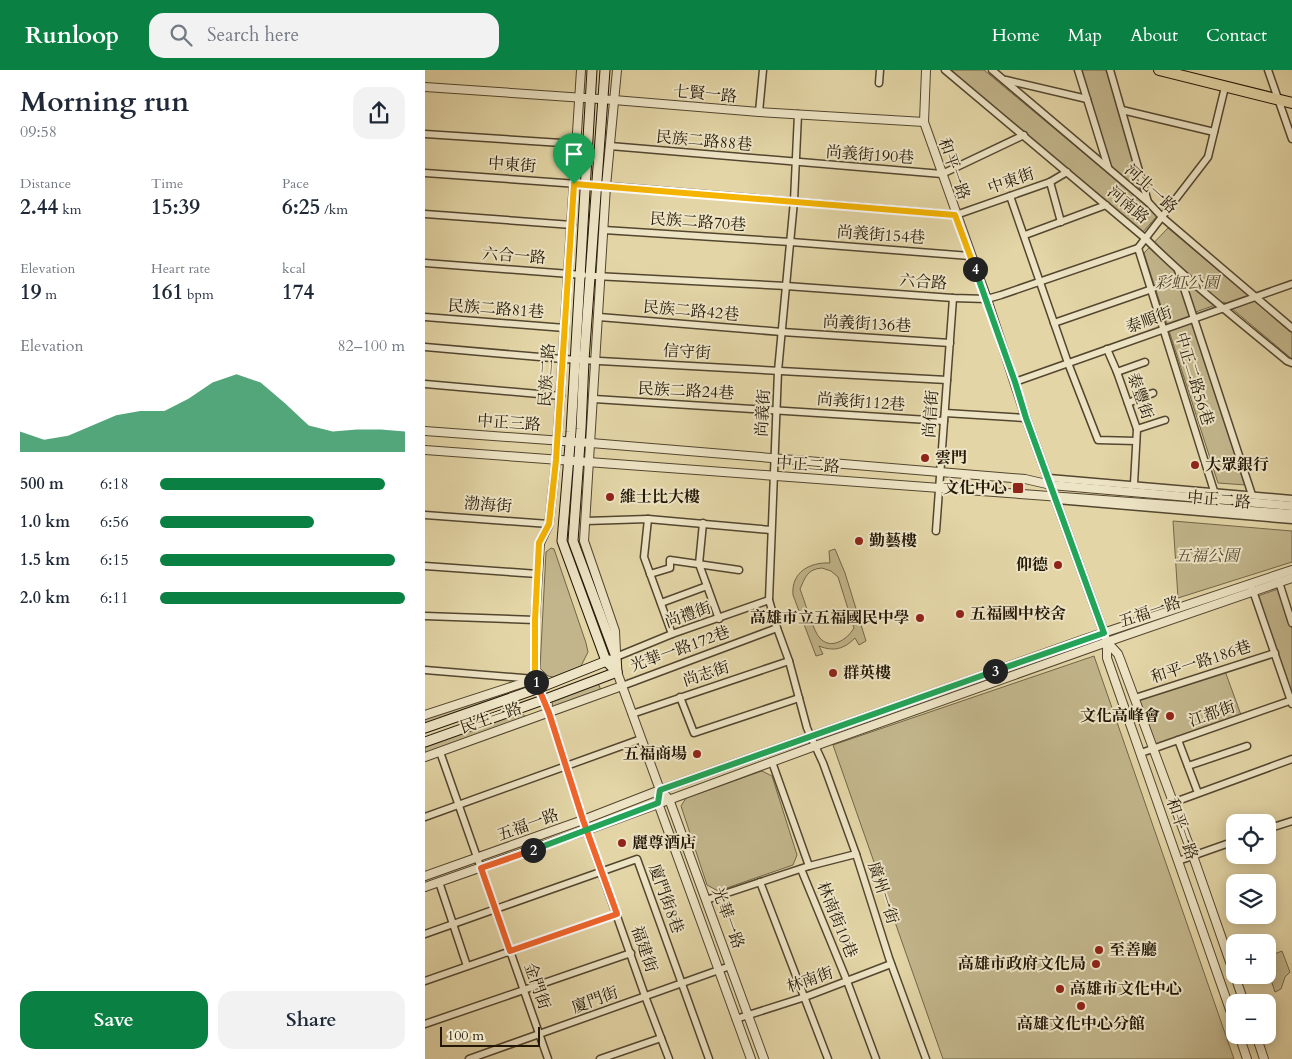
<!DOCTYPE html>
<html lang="en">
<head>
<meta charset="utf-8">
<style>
	body { margin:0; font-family:Cardo,"Noto Serif TC",serif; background:#f2f2f3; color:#1f2937; height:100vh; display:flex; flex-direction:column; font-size:19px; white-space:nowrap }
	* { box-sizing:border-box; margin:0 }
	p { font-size:16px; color:#747a83 }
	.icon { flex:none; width:28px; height:28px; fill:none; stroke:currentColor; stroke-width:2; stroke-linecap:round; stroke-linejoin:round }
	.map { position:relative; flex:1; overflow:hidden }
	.panel { display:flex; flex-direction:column; background:#fff; width:425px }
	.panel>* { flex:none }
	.fabs { position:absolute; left:801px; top:744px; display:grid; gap:10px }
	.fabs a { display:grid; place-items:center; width:50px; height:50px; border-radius:10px; background:#fff; box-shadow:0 2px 12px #0003; font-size:25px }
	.scale { position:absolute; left:15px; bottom:12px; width:100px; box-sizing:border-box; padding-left:5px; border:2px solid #231707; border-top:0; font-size:14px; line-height:18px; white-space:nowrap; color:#231707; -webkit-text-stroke:4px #ede4c5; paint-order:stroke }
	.pin { position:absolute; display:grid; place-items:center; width:42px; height:42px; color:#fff; margin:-51px -21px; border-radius:50% 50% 50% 0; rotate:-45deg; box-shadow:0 0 5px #0007 }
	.pin .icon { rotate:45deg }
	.km { position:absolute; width:25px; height:25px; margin:-12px; border-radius:50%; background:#222; color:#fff; font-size:14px; line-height:25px; text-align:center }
	.round { display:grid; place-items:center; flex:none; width:52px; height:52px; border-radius:15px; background:#f2f2f3 }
	.headline { display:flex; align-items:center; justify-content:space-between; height:85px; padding:0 20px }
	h1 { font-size:28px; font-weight:800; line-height:38px }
	.figures { display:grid; grid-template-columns:repeat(3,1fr); gap:8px; height:85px; padding:5px 20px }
	.figures div { display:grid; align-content:center }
	.figures b { font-size:21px; font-weight:800 }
	.figures small { font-size:14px; font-weight:400 }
	.figures p { font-size:14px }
	.chart { height:140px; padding:10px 20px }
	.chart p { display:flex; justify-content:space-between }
	.chart svg { width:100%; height:90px; margin-top:5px; fill:#0b8043; opacity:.7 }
	.button { display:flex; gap:10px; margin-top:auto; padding:10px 20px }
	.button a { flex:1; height:58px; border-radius:15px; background:#0b8043; color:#fff; font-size:20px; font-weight:800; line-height:58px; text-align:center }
	.button a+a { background:#f2f2f3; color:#1f2937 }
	ul { padding:0 20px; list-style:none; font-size:16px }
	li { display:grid; grid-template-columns:80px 60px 1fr; align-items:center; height:38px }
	li i { height:12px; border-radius:6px; background:#0b8043 }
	header { display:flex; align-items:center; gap:30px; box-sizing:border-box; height:70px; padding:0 25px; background:#0b8043; color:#fff }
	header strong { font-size:24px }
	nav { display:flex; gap:28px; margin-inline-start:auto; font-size:18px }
	.search { width:350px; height:45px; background:#f2f2f3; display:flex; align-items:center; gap:12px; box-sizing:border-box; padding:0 18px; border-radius:15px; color:#747a83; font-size:19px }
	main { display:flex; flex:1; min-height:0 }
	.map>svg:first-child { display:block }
	.green { fill:#c2b58b; stroke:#726649; fill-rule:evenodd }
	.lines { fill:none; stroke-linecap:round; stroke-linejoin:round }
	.minor-casing { stroke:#53462f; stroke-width:9 }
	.tertiary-casing { stroke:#53462f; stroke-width:10 }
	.secondary-casing { stroke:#231707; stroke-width:11 }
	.primary-casing { stroke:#231707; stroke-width:12 }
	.minor { stroke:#ede4c5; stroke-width:6 }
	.tertiary { stroke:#ede4c5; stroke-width:8 }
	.secondary { stroke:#ede4c5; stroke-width:9 }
	.primary { stroke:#e3d5a6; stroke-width:10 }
	.split-1-casing { stroke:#fff; stroke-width:10 }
	.split-2-casing { stroke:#fff; stroke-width:10 }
	.split-3-casing { stroke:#fff; stroke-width:10 }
	.split-4-casing { stroke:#fff; stroke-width:10 }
	.split-5-casing { stroke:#fff; stroke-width:10 }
	.split-1 { stroke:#f5b400; stroke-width:6 }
	.split-2 { stroke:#f0652b; stroke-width:6 }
	.split-3 { stroke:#22a559; stroke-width:6 }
	.split-4 { stroke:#22a559; stroke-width:6 }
	.split-5 { stroke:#f5b400; stroke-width:6 }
	.poi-dot { fill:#8f2418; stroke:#ede4c5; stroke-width:2 }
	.labels { text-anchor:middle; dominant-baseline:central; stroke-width:4; stroke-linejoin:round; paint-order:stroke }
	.street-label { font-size:16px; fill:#231707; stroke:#ede4c5 }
	.park-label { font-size:16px; font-style:italic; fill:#53462f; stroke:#ede4c5 }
	.poi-label { font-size:16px; font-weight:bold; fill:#231707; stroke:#ede4c5; text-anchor:start }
</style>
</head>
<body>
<header>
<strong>Runloop</strong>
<div class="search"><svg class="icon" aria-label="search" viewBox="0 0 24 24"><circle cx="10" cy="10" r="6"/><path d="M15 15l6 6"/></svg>Search here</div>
<nav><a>Home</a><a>Map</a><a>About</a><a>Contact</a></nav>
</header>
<main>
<section class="panel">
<div class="headline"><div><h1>Morning run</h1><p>09:58</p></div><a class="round"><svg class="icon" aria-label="share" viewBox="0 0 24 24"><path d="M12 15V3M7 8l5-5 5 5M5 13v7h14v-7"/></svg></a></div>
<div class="figures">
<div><p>Distance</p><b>2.44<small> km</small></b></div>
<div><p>Time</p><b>15:39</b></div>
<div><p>Pace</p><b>6:25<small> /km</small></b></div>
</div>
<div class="figures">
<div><p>Elevation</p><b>19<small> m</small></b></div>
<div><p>Heart rate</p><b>161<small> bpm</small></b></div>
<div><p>kcal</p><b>174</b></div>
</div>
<div class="chart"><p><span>Elevation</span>82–100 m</p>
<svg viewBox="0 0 160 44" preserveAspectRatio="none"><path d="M0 44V34L10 38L20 36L30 31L40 26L50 24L60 24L70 18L80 10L90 6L100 10L110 20L120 31L130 34L140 33L150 33L160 34V44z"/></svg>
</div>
<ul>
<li><b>500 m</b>6:18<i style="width:92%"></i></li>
<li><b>1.0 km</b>6:56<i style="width:63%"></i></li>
<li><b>1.5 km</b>6:15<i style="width:96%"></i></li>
<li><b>2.0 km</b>6:11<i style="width:100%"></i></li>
</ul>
<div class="button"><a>Save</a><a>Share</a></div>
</section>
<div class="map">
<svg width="867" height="989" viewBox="0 0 867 989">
	<rect width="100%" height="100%" fill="#e3d5a6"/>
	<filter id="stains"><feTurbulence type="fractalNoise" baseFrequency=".004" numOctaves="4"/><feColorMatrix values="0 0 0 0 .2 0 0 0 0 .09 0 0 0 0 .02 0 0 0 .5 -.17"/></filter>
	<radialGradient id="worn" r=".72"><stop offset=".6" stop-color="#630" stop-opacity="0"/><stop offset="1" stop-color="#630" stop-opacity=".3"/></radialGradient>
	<g class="green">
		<polygon points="526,0 559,0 733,145 717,163"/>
		<polygon points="656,0 683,0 718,124 685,97"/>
		<polygon points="743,158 867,263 867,289 799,232 765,244 821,415 793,413 719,183"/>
		<polygon points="748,451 867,461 867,492 753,528"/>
		<polygon points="126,478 129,479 161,573 163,582 156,596 128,607 123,606 115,598 121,482"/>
		<path d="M410,479L420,503L441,571L434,575L430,568C419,579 409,582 394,576L398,584L391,586L368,525C366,502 385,492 405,493L404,481ZM397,498L406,501L413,507L429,558C422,570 405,581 394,567C388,560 379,529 375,519C380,508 382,499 397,498Z"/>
		<polygon points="853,519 867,559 867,628 833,526"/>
		<polygon points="669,586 809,989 518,989 408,675"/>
		<polygon points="800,601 816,645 730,675 714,629"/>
		<polygon points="170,614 174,615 176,621 128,638 127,631"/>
		<polygon points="71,625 74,625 75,630 0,656 0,649"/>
		<polygon points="96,643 101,647 0,684 0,676"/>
		<polygon points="337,701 347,706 372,785 368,795 293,821 282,815 256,736 261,728"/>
		<polygon points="842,874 847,885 857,881 865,902 860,907 856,919 850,922 843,901"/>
	</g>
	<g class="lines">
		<g class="minor-casing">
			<g id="minor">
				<path d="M520,0L721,169C765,213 814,251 862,291L867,293"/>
				<polyline points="567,0 724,133 738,148 867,258"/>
				<polyline points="653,0 683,97"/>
				<polyline points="685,0 723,132"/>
				<polyline points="843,0 867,69"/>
				<polyline points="581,10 662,29"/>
				<polyline points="454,13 455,0"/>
				<polyline points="697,40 789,62"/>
				<polyline points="334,42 338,0"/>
				<polyline points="373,44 369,131 353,301 344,530 352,558 364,591 382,658 398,693 431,784 464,888 501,989"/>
				<polyline points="0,64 152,74"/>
				<polyline points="185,76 517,104 599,65"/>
				<polyline points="0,103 181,116 531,145 625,112 642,102"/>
				<polyline points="625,112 636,152"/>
				<polyline points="585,126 643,293 673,370 711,371"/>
				<polyline points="0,144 147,155"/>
				<polyline points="179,160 366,172 545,186"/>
				<polyline points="600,165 681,135"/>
				<polyline points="713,178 789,421"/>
				<polyline points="0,193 158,205"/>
				<polyline points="753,200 827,425"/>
				<polyline points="170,206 361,216 528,228 562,229 576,225 713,178 783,87 800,17"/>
				<polyline points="0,247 140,258"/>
				<polyline points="174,247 357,262 525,273"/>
				<polyline points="629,253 727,219"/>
				<polyline points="0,277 138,289 522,310"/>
				<polyline points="682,279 692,302 712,359 709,414"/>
				<polyline points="692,302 720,292"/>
				<polyline points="590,312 867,214"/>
				<polyline points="0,314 136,326"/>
				<polyline points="169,329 519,351"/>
				<polyline points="703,333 728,323"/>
				<polyline points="520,343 601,348"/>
				<polyline points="712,359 740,350"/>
				<polyline points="624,408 867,429"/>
				<polyline points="632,430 867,450"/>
				<polyline points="0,445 124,454"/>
				<polyline points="223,449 219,487 247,564"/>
				<polyline points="161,451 223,449 346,460"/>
				<polyline points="278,453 274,494 294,549"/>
				<polyline points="511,461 528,228"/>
				<polyline points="0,496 113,504"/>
				<polyline points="225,504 245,498 245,490 314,500"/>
				<polyline points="853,509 867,553"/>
				<polyline points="827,518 867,634"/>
				<polyline points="236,533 282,516"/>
				<polyline points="0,546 110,550"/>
				<polyline points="191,587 247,564 344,530"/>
				<polyline points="0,600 110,609 124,643 158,750 220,926 244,989"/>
				<polyline points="197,616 352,558"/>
				<polyline points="255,627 269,663 374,628"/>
				<polyline points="710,628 850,583"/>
				<polyline points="207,644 364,591"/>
				<polyline points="753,670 773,723"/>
				<polyline points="15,682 123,989"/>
				<polyline points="716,683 867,630"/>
				<polyline points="347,692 384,796"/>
				<polyline points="763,696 822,676"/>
				<polyline points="747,733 867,689"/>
				<polyline points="0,747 216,669"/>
				<polyline points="842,759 867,751"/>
				<polyline points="753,791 810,771"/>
				<polyline points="376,799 422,911 451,989"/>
				<polyline points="14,812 42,896"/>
				<polyline points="335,812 403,989"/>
				<polyline points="281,830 384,796 431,784"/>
				<polyline points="0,864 212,789 284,989"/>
				<polyline points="0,911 192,844"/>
				<polyline points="311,949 380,927 466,894"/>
				<polyline points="0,954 206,883"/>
				<polyline points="44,989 305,896"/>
				<polyline points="175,989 236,968"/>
			</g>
		</g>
		<g class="tertiary-casing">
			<g id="tertiary">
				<polyline points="501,0 499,52 562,229 601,348 679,563 682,572 682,588 810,954"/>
				<polyline points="0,17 189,30 334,42 499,52"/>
				<polyline points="0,361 166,373 600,409 626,415 867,436"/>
				<polyline points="0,380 867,444"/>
				<polyline points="682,572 693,584 695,589 768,786 819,932"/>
				<polyline points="191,582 190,561 159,471 181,116 192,0"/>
				<polyline points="192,602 235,720 244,729 339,989"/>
				<polyline points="0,645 110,609 110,550 115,473 124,454 131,390 156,0"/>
				<polyline points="0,687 197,616"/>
				<polyline points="235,720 233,733 326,989"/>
				<polyline points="0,806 158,750 235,720 660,569 867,500"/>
				<polyline points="0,817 162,760 401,672 696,567 867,508"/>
				<polyline points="814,965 822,989"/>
				<polyline points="831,965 839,989"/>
			</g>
		</g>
		<g class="secondary-casing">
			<g id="secondary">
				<polyline points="167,0 146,362 137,471 181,591 192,602"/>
				<polyline points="180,0 159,290 156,359 148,471 191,587 192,602"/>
				<polyline points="0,658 114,618 184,590"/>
				<polyline points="0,672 118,630 192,602"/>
			</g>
		</g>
		<g class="primary-casing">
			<polyline id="primary" points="734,0 867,33"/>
		</g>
		<use href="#minor" class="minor"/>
		<use href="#tertiary" class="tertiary"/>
		<use href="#secondary" class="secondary"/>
		<use href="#primary" class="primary"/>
	</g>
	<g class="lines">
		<g class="split-1-casing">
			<polyline id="split-1" points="111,612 110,608 110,550 114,473 124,454 131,390 149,114"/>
		</g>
		<g class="split-2-casing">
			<polyline id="split-2" points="108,780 56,798 85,881 192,844 158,750 124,643 111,612"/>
		</g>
		<g class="split-3-casing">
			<polyline id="split-3" points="108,780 233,733 235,720 570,601"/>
		</g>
		<g class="split-4-casing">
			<polyline id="split-4" points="550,199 590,312 601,348 679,563 570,601"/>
		</g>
		<g class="split-5-casing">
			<polyline id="split-5" points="149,114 530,145 550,199"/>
		</g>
		<use href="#split-1" class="split-1"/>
		<use href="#split-2" class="split-2"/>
		<use href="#split-3" class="split-3"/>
		<use href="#split-4" class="split-4"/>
		<use href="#split-5" class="split-5"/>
	</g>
	<g class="poi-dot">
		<circle cx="500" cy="388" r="5"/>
		<circle cx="770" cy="395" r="5"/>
		<rect x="587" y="412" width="12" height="12" rx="2.5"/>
		<circle cx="185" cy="427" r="5"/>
		<circle cx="434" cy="471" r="5"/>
		<circle cx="633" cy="495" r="5"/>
		<circle cx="535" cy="544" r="5"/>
		<circle cx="495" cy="548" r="5"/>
		<circle cx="408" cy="603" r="5"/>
		<circle cx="745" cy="646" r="5"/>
		<circle cx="272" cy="684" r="5"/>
		<circle cx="197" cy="773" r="5"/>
		<circle cx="674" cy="880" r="5"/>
		<circle cx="671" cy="894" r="5"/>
		<circle cx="635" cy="919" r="5"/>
		<circle cx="656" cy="936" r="5"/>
	</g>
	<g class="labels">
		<g class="street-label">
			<text transform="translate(280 24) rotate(5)">七賢一路</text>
			<text transform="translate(279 71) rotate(5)">民族二路88巷</text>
			<text transform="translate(445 85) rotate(4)">尚義街190巷</text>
			<text transform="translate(87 95) rotate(4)">中東街</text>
			<text transform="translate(529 99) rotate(71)">和平一路</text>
			<text transform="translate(586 111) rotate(-19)">中東街</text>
			<text transform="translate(726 119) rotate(42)">河北一路</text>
			<text transform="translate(703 135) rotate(40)">河南路</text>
			<text transform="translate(273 152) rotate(4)">民族二路70巷</text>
			<text transform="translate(456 165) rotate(4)">尚義街154巷</text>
			<text transform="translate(89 186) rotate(4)">六合一路</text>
			<text transform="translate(498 212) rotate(4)">六合路</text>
			<text transform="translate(71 239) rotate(4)">民族二路81巷</text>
			<text transform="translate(266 241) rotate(5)">民族二路42巷</text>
			<text transform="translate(724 250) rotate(-20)">泰順街</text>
			<text transform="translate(442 254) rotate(3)">尚義街136巷</text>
			<text transform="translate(262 282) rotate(3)">信守街</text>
			<text transform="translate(122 305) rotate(-86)">民族二路</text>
			<text transform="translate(769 309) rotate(73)">中正二路56巷</text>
			<text transform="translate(261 321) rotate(3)">民族二路24巷</text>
			<text transform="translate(715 326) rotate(71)">泰豐街</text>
			<text transform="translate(436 332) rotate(4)">尚義街112巷</text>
			<text transform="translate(338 343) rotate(-87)">尚義街</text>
			<text transform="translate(506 344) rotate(-86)">尚信街</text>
			<text transform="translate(84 353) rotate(4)">中正三路</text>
			<text transform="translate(383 395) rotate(4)">中正二路</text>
			<text transform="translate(794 430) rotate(5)">中正二路</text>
			<text transform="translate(63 435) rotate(4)">渤海街</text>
			<text transform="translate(725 542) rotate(-19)">五福一路</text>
			<text transform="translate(263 545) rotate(-19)">尚禮街</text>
			<text transform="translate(255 579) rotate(-20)">光華一路172巷</text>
			<text transform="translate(776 592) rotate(-18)">和平一路186巷</text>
			<text transform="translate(281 604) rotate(-18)">尚志街</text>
			<text transform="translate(787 644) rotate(-19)">江都街</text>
			<text transform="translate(66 648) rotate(-19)">民生一路</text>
			<text transform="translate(103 755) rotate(-20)">五福一路</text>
			<text transform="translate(757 759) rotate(71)">和平一路</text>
			<text transform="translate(458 823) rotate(72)">廣州一街</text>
			<text transform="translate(241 829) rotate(70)">廈門街8巷</text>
			<text transform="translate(303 848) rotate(70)">光華一路</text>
			<text transform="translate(412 850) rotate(68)">林南街10巷</text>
			<text transform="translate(219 879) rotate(71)">福建街</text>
			<text transform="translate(385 910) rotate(-19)">林南街</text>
			<text transform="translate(112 916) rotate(71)">金門街</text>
			<text transform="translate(170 930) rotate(-20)">廈門街</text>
		</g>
		<g class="park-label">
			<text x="762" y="213">彩虹公園</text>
			<text x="782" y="486">五福公園</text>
		</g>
		<g class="poi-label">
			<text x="510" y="388">雲門</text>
			<text x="780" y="395">大眾銀行</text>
			<text x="582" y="418" text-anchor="end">文化中心</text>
			<text x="195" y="427">維士比大樓</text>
			<text x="444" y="471">勤藝樓</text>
			<text x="623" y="495" text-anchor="end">仰德</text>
			<text x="545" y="544">五福國中校舍</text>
			<text x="485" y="548" text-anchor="end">高雄市立五福國民中學</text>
			<text x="418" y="603">群英樓</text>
			<text x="735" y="646" text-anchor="end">文化高峰會</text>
			<text x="262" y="684" text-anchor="end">五福商場</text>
			<text x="207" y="773">麗尊酒店</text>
			<text x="684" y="880">至善廳</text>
			<text x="661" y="894" text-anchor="end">高雄市政府文化局</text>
			<text x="645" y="919">高雄市文化中心</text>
			<text x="656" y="954" text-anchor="middle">高雄文化中心分館</text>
		</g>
	</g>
	<rect width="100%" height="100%" filter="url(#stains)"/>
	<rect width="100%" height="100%" fill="url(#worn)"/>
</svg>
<div class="fabs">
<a><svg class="icon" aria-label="locate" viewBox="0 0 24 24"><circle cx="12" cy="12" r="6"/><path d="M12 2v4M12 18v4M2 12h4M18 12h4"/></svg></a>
<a><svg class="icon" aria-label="layers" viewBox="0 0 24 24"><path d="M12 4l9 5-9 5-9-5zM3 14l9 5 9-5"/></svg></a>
<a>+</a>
<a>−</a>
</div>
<div class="scale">100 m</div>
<div class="pin" style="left:149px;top:114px;background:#1e9e55"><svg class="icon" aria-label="arrive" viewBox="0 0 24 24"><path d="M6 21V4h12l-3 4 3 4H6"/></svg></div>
<b class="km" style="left:111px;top:612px">1</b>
<b class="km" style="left:108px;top:780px">2</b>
<b class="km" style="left:570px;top:601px">3</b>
<b class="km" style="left:550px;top:199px">4</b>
</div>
</main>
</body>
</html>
